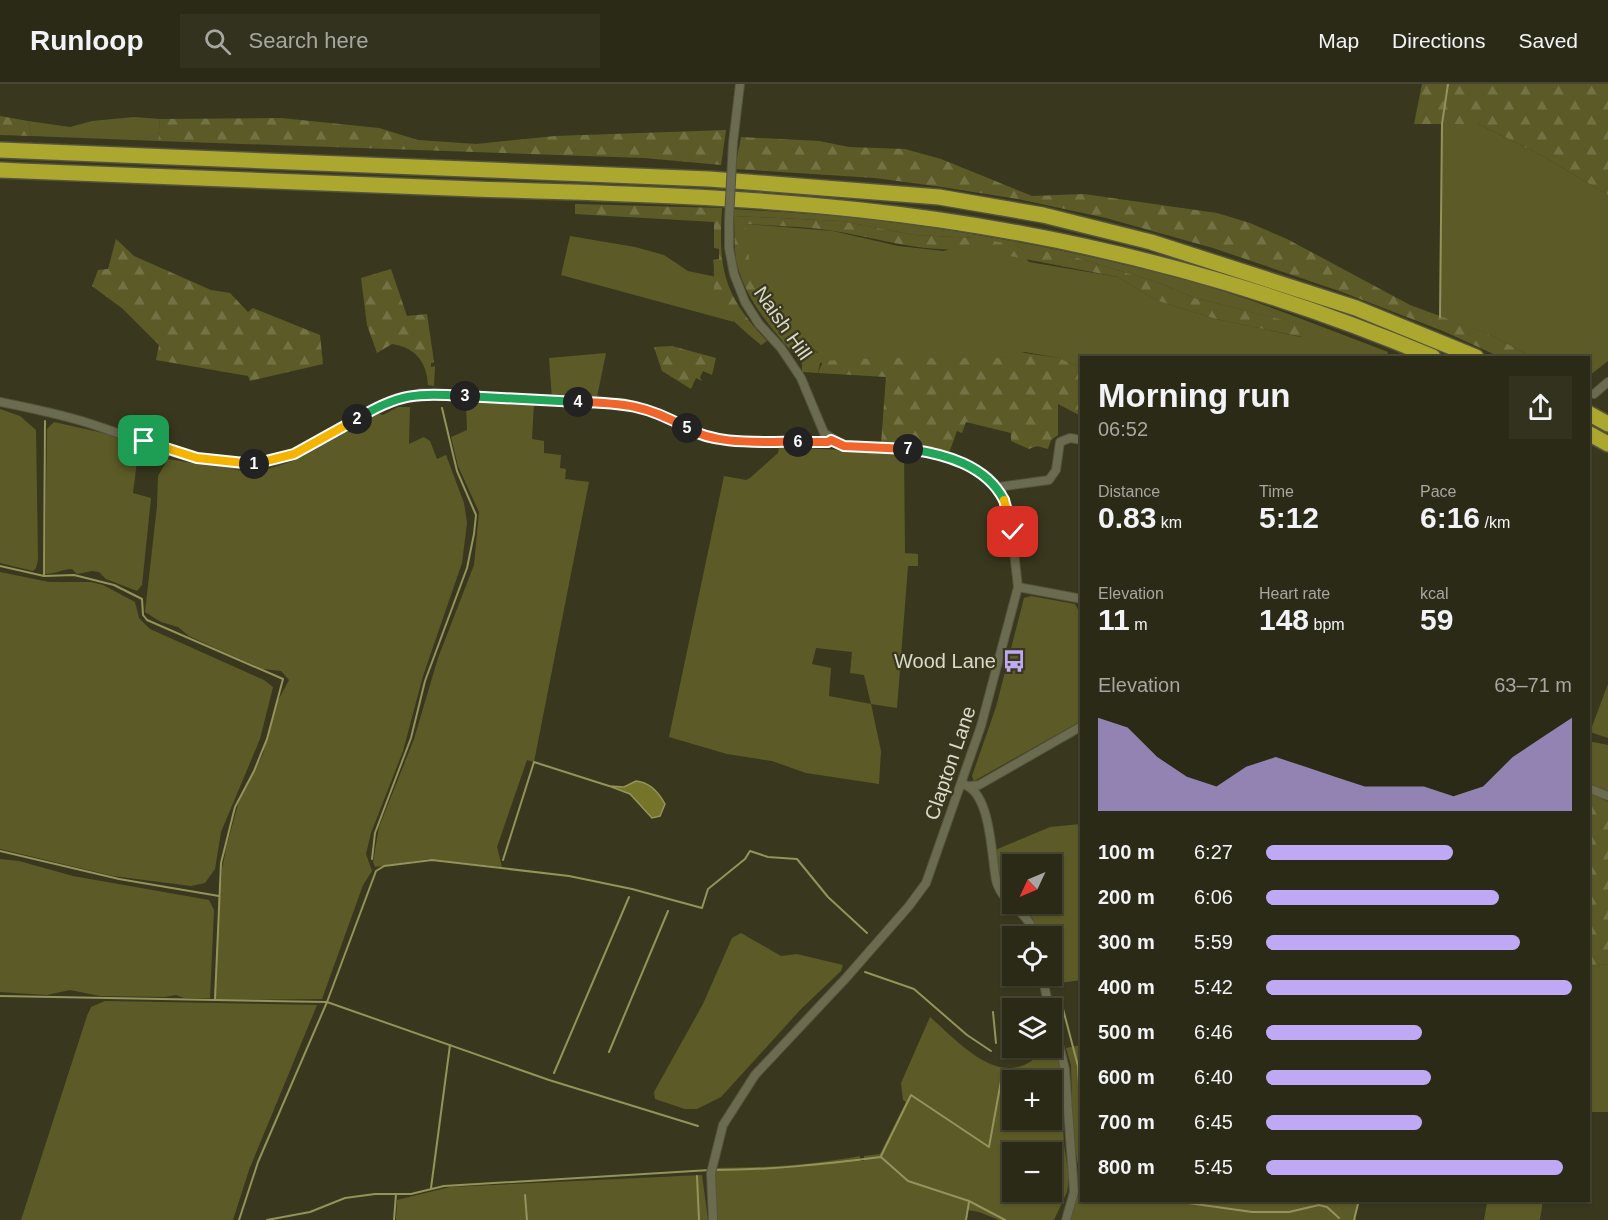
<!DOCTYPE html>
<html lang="en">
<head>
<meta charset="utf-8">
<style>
	body { margin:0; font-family:Arial,sans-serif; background:#33321f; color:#f1f3f6; height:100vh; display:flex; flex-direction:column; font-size:22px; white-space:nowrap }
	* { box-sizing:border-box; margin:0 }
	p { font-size:20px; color:#a6a7a1 }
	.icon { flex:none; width:33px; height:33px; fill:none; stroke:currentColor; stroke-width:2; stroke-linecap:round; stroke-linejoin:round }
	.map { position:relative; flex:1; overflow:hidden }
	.side { position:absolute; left:1080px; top:272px; width:510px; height:846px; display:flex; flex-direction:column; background:#2b2a16; border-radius:0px; box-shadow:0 2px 4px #0004,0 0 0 2px #474635 }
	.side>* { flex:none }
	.needle { width:39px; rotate:226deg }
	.fabs { position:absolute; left:1002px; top:770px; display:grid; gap:12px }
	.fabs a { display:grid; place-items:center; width:60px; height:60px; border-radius:0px; background:#2b2a16; box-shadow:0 2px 4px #0004,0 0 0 2px #474635; font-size:30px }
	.pin { position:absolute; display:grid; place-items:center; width:51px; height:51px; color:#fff; margin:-26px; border-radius:12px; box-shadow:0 3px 9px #0006 }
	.km { position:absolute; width:30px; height:30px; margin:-15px; border-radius:50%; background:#222; color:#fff; font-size:16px; line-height:30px; text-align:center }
	.round { display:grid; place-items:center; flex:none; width:63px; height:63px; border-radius:0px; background:#33321f }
	.headline { display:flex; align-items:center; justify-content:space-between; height:102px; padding:0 18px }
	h1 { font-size:33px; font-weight:800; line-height:45px }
	.figures { display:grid; grid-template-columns:repeat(3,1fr); gap:9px; height:102px; padding:6px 18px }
	.figures div { display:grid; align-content:center }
	.figures b { font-size:30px; font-weight:800 }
	.figures small { font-size:16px; font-weight:400 }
	.figures p { font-size:16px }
	.chart { height:168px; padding:12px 18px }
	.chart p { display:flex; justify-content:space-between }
	.chart svg { width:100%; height:108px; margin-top:6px; fill:#bfa9f4; opacity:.7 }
	ul { padding:0 18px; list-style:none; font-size:20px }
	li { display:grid; grid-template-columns:96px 72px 1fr; align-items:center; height:45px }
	li i { height:15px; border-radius:8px; background:#bfa9f4 }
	header { display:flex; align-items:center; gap:36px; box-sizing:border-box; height:84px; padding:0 30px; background:#2b2a16; border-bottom:2px solid #474635 }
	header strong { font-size:28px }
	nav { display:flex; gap:33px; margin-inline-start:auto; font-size:21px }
	.search { width:420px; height:54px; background:#33321f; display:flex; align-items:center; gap:15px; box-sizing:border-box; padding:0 21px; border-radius:0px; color:#a6a7a1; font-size:22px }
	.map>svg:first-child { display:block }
	.green { fill:#5c5b27; fill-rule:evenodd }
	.forest { fill:url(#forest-firs) }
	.water { fill:#767429; stroke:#94935a; stroke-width:1.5 }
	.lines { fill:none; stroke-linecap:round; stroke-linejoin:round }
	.stream { stroke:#94935a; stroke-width:2 }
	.street-casing { stroke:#54533d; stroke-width:10 }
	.highway-casing { stroke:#54533d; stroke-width:18 }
	.street { stroke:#6b6b4f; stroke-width:8 }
	.highway { stroke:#aba72f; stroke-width:15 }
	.street-bridge-casing { stroke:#54533d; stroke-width:10; stroke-linecap:butt }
	.street-bridge { stroke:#6b6b4f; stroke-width:8 }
	.split-1-casing { stroke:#fff; stroke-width:12 }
	.split-2-casing { stroke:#fff; stroke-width:12 }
	.split-3-casing { stroke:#fff; stroke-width:12 }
	.split-4-casing { stroke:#fff; stroke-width:12 }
	.split-5-casing { stroke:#fff; stroke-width:12 }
	.split-6-casing { stroke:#fff; stroke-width:12 }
	.split-7-casing { stroke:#fff; stroke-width:12 }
	.split-8-casing { stroke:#fff; stroke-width:12 }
	.split-9-casing { stroke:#fff; stroke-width:12 }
	.split-1 { stroke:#f5b400; stroke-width:8 }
	.split-2 { stroke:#f5b400; stroke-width:8 }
	.split-3 { stroke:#22a559; stroke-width:8 }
	.split-4 { stroke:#22a559; stroke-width:8 }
	.split-5 { stroke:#f0652b; stroke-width:8 }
	.split-6 { stroke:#f0652b; stroke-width:8 }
	.split-7 { stroke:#f0652b; stroke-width:8 }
	.split-8 { stroke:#22a559; stroke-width:8 }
	.split-9 { stroke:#f5b400; stroke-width:8 }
	.labels { text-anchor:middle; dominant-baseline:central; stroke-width:4.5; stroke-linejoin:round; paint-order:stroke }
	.street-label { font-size:20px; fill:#dadacb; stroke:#39381e }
	.poi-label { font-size:20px; fill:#dadacb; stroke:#39381e; text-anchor:end }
</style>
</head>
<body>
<header>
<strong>Runloop</strong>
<div class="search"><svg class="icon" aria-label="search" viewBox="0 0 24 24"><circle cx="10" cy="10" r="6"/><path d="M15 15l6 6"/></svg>Search here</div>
<nav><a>Map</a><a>Directions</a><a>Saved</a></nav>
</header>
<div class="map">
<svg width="1608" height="1136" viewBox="0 0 1608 1136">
	<defs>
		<pattern id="forest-firs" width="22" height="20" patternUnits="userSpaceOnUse" patternTransform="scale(1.5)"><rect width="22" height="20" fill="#5c5b27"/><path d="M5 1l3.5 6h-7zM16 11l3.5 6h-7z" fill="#737245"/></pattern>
	</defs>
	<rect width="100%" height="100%" fill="#39381e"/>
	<g class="green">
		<polygon points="134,33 160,35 158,57 31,52 28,37 70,43 92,37"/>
		<polygon points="1442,40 1478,40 1541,71 1608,111 1608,277 1589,292 1588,273 1532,273 1489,250 1440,233"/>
		<path d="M733,125C780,128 827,130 874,136C977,148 1082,169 1182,195C1252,214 1320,242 1388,268L1386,273H1082L1081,284L1059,274L1025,268L1001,274H873L820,279L818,289L802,288V280L798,275L818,269C791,242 754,213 747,173C745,162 746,151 746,140L833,147L898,162L944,167L976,154L914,151L841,137L734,132ZM1015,161L1025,166L1074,173L1157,198L1195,214L1314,244L1301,253L1216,235L1158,217L1118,193L1029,178Z"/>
		<polygon points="570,152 635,163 664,171 688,187 716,193 714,204 734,238 561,191"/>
		<polygon points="606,269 597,313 552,315 549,274"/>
		<polygon points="466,317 534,319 532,355 544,357 544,369 561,371 560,384 566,385 565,395 589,398 534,678 527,676 497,763 502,783 428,775 375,783 373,778 379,743 414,655 438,574 474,481 479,428 458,382 451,353 467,346"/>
		<path d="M398,323H410L409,360L424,353L430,357L437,375L446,371L464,419L467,439L462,479L423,592L403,667L371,749L366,770L372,787L363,801L322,915L214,916L222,785L227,760L239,717L263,670L275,622L289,596L281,587L263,585L215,564L189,552L178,543L161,538L145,528L157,422L158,392L168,375L243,387C296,388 331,352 375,329L383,331Z"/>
		<polygon points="0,325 20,332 36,346 38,475 36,484 33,487 0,479"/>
		<path d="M54,338L103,349L139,361L133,409L151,414L142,501L137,507L106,495L99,488L92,487L77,490L72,485C63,485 55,490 45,490L47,345Z"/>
		<path d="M779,363L904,369L905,469L918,470V482H908L897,624L871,620L881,667L879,700L806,689L772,677L727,670L669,653L724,392L746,396L750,394L778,369ZM816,564L852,568L850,589L864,591L871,620L829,612L831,584L812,580Z"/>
		<polygon points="0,488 49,498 91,498 103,501 135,518 139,534 150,545 264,596 273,603 260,655 221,748 215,785 205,799 191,802 113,792 0,765"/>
		<polygon points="1031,512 1075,520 1081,531 1081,637 974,697 972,692 996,623 1024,514"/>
		<polygon points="1608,600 1608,654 1590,648"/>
		<polygon points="1588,657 1608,661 1608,708 1589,699"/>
		<polygon points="1081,740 1081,896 1046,901 1044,891 1052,891 1052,852 1038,852 1033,835 1015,819 1052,819 1052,780 1012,780 1012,817 1001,800 995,766 1050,743"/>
		<polygon points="0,775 19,777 73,792 209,816 214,826 210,914 184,914 176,911 165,913 100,912 70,906 47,911 0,908"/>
		<polygon points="741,849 781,872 797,870 843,881 841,887 801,925 721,1013 697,1025 685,1025 655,1015 654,1008 703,920 732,854"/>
		<polygon points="1608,880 1608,1028 1589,1028 1588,883"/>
		<polygon points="105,917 317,921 249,1086 233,1136 21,1136 87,932 91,923"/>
		<path d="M930,933C963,962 1006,1013 1046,963H1052L1054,953L1060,982L1064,1061L1069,1093L1067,1108L1054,1136H999L979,1128L968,1126L966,1136H717L715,1084C764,1084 812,1081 860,1072V1077H864V1072L880,1070L906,1018L903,1016L901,999ZM1012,996H1052V1035H1012ZM1012,1068H1052V1107H1012Z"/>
		<polygon points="1081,961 1081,1098 1073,1053 1071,981 1066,964"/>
		<polygon points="702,1091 708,1136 396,1136 397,1116 450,1103"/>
		<polygon points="1081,1099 1082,1116 1359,1116 1355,1134 1357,1136 1070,1136"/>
		<polygon points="1483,1116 1543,1116 1540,1136 1484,1136 1487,1118"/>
	</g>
	<g class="forest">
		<polygon points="1422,0 1608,0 1608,111 1541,71 1478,40 1414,40"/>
		<polygon points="0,32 28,37 31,52 0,51"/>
		<polygon points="281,34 379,44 418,56 476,60 555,52 726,46 721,81 644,74 158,57 160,35"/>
		<polygon points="741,53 819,57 849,63 905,65 941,75 1032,112 1084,110 1217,129 1250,139 1287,155 1410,221 1489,250 1532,273 1500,273 1443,247 1342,208 1213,164 1106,134 1018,115 942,103 875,94 735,85"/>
		<path d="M575,120L722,124C718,187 724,211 767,257L761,261C745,247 716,226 714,204C713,194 715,186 713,176L719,175V165L714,164V138L575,130Z"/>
		<path d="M734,132L841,137L914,151L976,154L975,164C923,170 884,155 834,147C805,142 775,142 746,140C745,205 777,227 818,270L798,275C775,248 750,222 739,187C733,170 735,150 734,132Z"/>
		<polygon points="116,155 134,172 211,206 230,209 248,228 253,224 320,251 323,280 250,297 248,292 156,276 159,261 123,225 92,202 98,186 108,185"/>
		<polygon points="988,156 1015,161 1025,166 1039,166 1074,173 1157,198 1195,214 1315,244 1302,253 1216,235 1158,217 1118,193 984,167"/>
		<path d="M391,185L407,232L427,230L434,278L431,279V283L435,282L434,302L428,301C427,278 415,263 392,260L377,269L367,241L361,194Z"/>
		<polygon points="672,262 716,274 712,291 703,287 700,293 702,297 696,294 691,305 662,287 654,263"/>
		<polygon points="1018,268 1059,274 1081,284 1081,332 1058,320 1058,351 1051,356 1048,365 1037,362 1029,365 1011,357 1011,349 966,338 962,349 957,347 949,369 926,362 881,360 886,293 818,289 823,277 873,274 1001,274"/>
		<polygon points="1588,708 1608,718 1608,880 1589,883"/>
	</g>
	<path class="water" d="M636,697C649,698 659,709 665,720L660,732L652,734L630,710L609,702L624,703Z"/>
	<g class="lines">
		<g class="stream">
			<polyline points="1440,233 1442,40 1448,0"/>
			<polyline points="0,482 44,492 74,491 114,501 142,515 143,531 147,536 283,595 267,655 254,687 235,723 221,779 215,915"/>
			<polyline points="44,492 45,337"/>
			<polyline points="0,767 119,795 219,812"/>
			<polyline points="372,775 375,749 411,654 425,597 467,484 474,450 476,431 457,387 442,324"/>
			<polyline points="503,776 534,678 609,702"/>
			<polyline points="865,888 914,905 967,951 991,967"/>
			<polyline points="0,912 327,918 376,787 384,782 432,776 569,792 632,805 702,824 708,805 745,775 750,767 768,773 797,775 828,813 867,849"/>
			<polyline points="1063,925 1078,982 1082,1053"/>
			<polyline points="993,928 996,959"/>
			<polyline points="609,968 668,827"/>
			<polyline points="554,989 629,813"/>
			<polyline points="881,1072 911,1011 989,1063 1003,986"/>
			<path d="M715,1086C771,1086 825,1080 881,1073L908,1097L969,1117L1005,1136"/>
			<polyline points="697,1092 699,1136"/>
			<polyline points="431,1104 450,961"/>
			<polyline points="525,1111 527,1136"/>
			<polyline points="1167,1116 1252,1128 1289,1128 1319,1121 1327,1123 1339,1134"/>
			<polyline points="239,1136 258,1078 327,918 549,996 698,1042"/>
			<polyline points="267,1136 310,1128 345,1114 375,1110 411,1110 444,1102 710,1086"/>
			<polyline points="394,1136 396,1110"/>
			<polyline points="966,1136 969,1118"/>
			<polyline points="1354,1136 1359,1116"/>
		</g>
		<g class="street-casing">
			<g id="street">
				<polyline points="733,59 740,0"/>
				<polyline points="1594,310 1608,298"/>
				<path d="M0,318C30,324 59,330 88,339C146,357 216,393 278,376C330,361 367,320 422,309L624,319C640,323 654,327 669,334C679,339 690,348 701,352C715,357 822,362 831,356"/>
				<polyline points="998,403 1049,396 1056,386 1060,358 1070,354 1082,356"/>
				<polyline points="1018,503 1082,515"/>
				<path d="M962,700C991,706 991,770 996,796C1002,822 1030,826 1034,852"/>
				<polyline points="970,702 979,701 1082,642"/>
				<polyline points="1588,704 1608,712"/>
				<polyline points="1042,891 1049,924"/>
				<polyline points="1052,933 1065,985 1074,1108 1066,1136"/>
				<polyline points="713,1136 711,1089 723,1041 755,991 846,894 909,822 926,799 981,642 1018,503 1010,433 998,403 986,391 965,380 925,367 844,362 824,349 801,294 781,264 759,240 745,218 734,190 729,164 729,135"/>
			</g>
		</g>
		<g class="highway-casing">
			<g id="highway">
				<polyline points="0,66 709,95 939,113 1043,131 1151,158 1356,224 1476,273"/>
				<path d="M0,86C158,93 316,99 475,105C603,109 733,112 861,126C1057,147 1251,196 1433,273"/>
				<polyline points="1588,329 1608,340"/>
				<polyline points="1588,349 1608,360"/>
			</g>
		</g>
		<use href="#street" class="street"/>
		<use href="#highway" class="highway"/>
		<g class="street-bridge-casing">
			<polyline id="street-bridge" points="729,135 733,59"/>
		</g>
		<use href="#street-bridge" class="street-bridge"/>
	</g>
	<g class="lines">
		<g class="split-1-casing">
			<polyline id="split-1" points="144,357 197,374 254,380"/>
		</g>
		<g class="split-2-casing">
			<polyline id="split-2" points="254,380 294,370 357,335"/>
		</g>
		<g class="split-3-casing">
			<path id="split-3" d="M357,335C399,309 417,309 465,312"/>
		</g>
		<g class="split-4-casing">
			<polyline id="split-4" points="465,312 578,318"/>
		</g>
		<g class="split-5-casing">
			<path id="split-5" d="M578,318C624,319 646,321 687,344"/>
		</g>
		<g class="split-6-casing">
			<path id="split-6" d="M687,344C718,362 762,357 798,358"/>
		</g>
		<g class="split-7-casing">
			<polyline id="split-7" points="798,358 828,358 831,356 844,362 908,365"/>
		</g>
		<g class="split-8-casing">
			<path id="split-8" d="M908,365C945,370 986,381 1004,416"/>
		</g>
		<g class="split-9-casing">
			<polyline id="split-9" points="1004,416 1013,448"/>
		</g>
		<use href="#split-1" class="split-1"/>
		<use href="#split-2" class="split-2"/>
		<use href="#split-3" class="split-3"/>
		<use href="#split-4" class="split-4"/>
		<use href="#split-5" class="split-5"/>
		<use href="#split-6" class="split-6"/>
		<use href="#split-7" class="split-7"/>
		<use href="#split-8" class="split-8"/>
		<use href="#split-9" class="split-9"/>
	</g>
	<defs>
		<g id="bus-bare" transform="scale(1.8)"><path d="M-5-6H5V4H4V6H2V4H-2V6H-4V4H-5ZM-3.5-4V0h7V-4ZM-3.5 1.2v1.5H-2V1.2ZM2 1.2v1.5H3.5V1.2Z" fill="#bfa9f4" stroke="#39381e" stroke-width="2.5" paint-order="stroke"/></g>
	</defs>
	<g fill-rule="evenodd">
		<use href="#bus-bare" x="1014" y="577"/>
	</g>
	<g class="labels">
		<g class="street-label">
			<text transform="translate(783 239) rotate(55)">Naish Hill</text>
			<text transform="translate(950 679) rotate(-71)">Clapton Lane</text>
		</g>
		<g class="poi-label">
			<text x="996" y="577">Wood Lane</text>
		</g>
	</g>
</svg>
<div class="fabs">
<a><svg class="needle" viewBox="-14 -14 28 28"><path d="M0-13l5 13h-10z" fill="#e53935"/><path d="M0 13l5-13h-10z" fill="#a6a7a1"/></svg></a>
<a><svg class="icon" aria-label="locate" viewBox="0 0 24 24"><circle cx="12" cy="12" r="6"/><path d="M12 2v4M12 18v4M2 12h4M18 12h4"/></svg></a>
<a><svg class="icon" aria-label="layers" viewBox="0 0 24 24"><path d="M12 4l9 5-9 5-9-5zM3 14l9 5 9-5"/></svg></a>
<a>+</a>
<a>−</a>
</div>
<div class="pin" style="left:144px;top:357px;background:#1e9e55"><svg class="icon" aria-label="arrive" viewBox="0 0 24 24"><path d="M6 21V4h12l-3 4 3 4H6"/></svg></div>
<div class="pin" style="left:1013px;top:448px;background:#d93025"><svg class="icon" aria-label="check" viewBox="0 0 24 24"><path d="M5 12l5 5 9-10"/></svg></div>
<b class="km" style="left:254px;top:380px">1</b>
<b class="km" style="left:357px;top:335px">2</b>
<b class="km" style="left:465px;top:312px">3</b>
<b class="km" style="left:578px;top:318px">4</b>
<b class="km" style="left:687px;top:344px">5</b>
<b class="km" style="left:798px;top:358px">6</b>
<b class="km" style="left:908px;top:365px">7</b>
<section class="side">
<div class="headline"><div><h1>Morning run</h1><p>06:52</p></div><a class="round"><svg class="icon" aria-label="share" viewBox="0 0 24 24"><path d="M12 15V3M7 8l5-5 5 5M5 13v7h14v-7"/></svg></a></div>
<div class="figures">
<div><p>Distance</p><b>0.83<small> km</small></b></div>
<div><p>Time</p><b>5:12</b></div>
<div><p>Pace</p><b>6:16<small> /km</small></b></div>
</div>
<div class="figures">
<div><p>Elevation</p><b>11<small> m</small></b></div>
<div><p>Heart rate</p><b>148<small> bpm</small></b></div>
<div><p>kcal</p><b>59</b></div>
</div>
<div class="chart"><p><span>Elevation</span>63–71 m</p>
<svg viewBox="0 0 160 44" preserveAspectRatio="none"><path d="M0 44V6L10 10L20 22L30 30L40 34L50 26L60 22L70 26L80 30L90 34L100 34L110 34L120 38L130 34L140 22L150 14L160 6V44z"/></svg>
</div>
<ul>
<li><b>100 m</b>6:27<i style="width:61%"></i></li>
<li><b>200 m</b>6:06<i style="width:76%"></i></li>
<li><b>300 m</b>5:59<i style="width:83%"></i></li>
<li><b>400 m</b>5:42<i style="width:100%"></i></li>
<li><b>500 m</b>6:46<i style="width:51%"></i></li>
<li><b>600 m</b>6:40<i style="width:54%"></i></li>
<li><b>700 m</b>6:45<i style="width:51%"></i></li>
<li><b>800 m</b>5:45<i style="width:97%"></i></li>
</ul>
</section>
</div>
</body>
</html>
